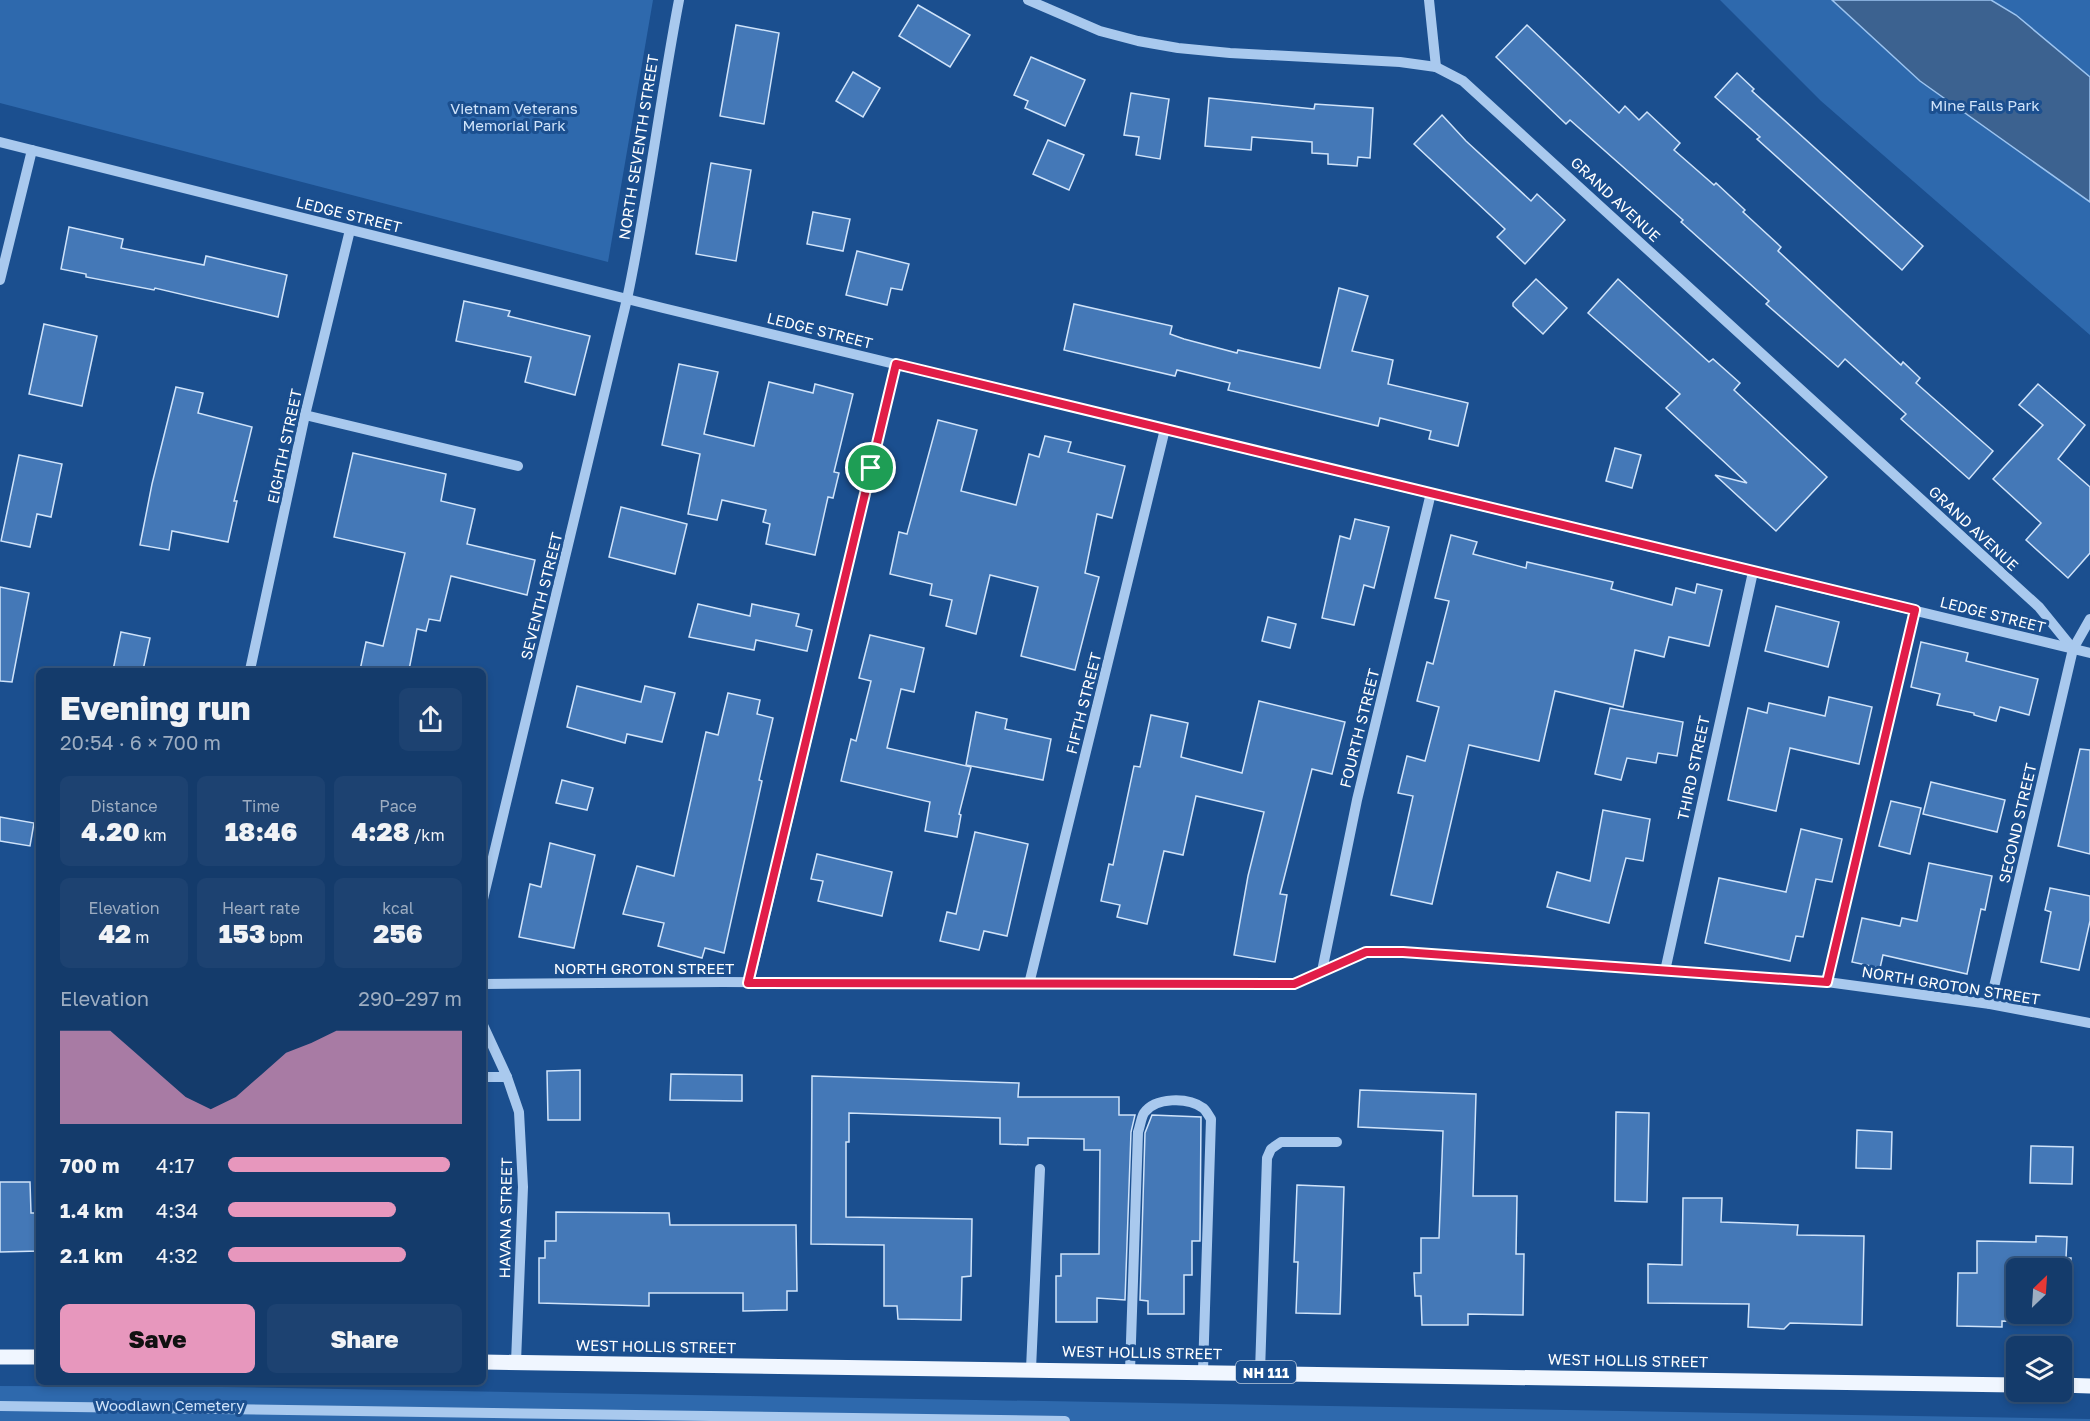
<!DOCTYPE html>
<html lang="en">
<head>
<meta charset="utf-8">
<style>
	body { margin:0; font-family:"Golos Text",sans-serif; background:#1d4271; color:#f1f3f6; height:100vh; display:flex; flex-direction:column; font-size:22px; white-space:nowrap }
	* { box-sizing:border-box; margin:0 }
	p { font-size:20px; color:#9dadc1 }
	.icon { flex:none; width:33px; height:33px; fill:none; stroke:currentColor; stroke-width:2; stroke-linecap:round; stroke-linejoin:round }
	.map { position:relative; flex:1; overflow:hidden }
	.side { position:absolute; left:36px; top:668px; width:450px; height:717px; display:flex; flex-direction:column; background:#143b6b; border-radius:9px; box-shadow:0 3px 9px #0003,0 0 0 2px #33557e }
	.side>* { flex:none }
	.needle { width:39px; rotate:25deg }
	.controls { position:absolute; left:2006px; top:1258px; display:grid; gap:12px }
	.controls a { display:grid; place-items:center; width:66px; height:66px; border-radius:9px; background:#143b6b; box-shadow:0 3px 9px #0003,0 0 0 2px #33557e; font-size:30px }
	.pin { position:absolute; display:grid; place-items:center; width:51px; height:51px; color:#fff; margin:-26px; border:3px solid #fff; border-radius:50%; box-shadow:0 2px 6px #0007 }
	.round { display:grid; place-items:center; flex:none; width:63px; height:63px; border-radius:9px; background:#1d4271 }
	.overview { display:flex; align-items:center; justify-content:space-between; height:102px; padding:0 24px }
	h1 { font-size:33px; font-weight:800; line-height:45px }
	.metrics { display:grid; grid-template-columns:repeat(3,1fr); gap:9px; height:102px; padding:6px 24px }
	.metrics div { display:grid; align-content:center; border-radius:9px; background:#1d4271; text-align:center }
	.metrics b { font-size:26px; font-weight:800 }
	.metrics small { font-size:16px; font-weight:400 }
	.metrics p { font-size:16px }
	.chart { height:168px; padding:12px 24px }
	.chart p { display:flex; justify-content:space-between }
	.chart svg { width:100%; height:108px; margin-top:6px; fill:#e797bd; opacity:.7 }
	.cta { display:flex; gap:12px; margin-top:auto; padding:12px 24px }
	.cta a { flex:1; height:69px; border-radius:9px; background:#e797bd; color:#111; font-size:24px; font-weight:800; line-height:69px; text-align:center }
	.cta a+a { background:#1d4271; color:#f1f3f6 }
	ul { padding:0 24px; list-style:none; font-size:20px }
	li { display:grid; grid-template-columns:96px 72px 1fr; align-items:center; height:45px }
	li i { height:15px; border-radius:8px; background:#e797bd }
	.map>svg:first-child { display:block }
	.green { fill:#2e69ad }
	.water { fill:#3c6290; stroke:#9cc4f0; stroke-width:1.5 }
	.building { fill:#4478b7; stroke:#cfe3fa; stroke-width:1.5; fill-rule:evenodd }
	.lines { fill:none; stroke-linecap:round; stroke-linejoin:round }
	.minor { stroke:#a9c9ee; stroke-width:10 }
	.major { stroke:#f0f6ff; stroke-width:15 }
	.route-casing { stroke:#fff; stroke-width:12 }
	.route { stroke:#e11d48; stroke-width:8 }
	.labels { text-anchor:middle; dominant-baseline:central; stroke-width:6; stroke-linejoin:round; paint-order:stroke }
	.shield { fill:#1b4f8f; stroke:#bbcadd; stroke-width:1.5 }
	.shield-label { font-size:14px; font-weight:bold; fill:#fff }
	.park-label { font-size:15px; fill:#cfe3fa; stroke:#1b4f8f }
	.street-label { font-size:15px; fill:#fff; stroke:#1b4f8f }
</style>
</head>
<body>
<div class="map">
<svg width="2090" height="1421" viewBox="0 0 2090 1421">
	<rect width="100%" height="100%" fill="#1b4f8f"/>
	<g class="green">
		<polygon points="0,0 653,0 608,262 0,103"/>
		<polygon points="1720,0 2090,0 2090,335 1821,101"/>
		<polygon points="0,1386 221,1387 2090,1419 2090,1421 0,1421"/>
	</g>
	<polygon class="water" points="1832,0 1991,0 2016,15 2090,77 2090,202 1920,81"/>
	<g class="building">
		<polygon points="918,5 970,35 950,67 899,36"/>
		<polygon points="736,25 779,33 764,124 720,116"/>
		<polygon points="1527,25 1619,113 1625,106 1639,120 1647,112 1680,143 1674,150 1714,185 1716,183 1745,210 1743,212 1781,247 1778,251 1901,365 1903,362 1920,378 1916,383 1993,451 1969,479 1901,419 1906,414 1845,359 1838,367 1766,304 1769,301 1681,222 1683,220 1570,120 1566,124 1496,57"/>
		<polygon points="1031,57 1085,80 1065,126 1025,108 1028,101 1014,95"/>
		<polygon points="853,72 880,88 863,117 836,101"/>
		<polygon points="1737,73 1754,89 1752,91 1923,246 1902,270 1757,139 1760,137 1715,97"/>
		<polygon points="1131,93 1169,99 1160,159 1136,155 1139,137 1124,135"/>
		<polygon points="1209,98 1314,109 1315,104 1373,108 1370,158 1358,157 1357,166 1328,164 1328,154 1312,153 1312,142 1252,137 1251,150 1205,146"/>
		<polygon points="1442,115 1466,141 1531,201 1537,194 1565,220 1525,264 1497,237 1505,229 1414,144"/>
		<polygon points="1048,140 1084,155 1069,190 1033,174"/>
		<polygon points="711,163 751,170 736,261 696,254"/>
		<polygon points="813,212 850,219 843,251 807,244"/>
		<polygon points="69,227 123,239 121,248 204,265 206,256 287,275 278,317 155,288 154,290 86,277 86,274 61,269"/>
		<polygon points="857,251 909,264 902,290 891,288 887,305 846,295"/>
		<polygon points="1536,279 1567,308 1543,334 1513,306 1513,303"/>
		<polygon points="1618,279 1709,362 1713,359 1740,383 1734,390 1827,477 1776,531 1715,475 1747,483 1666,408 1680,394 1588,313"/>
		<polygon points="1339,288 1368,296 1352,351 1393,360 1388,384 1468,403 1458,446 1429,439 1431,431 1380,418 1378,426 1228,390 1230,383 1177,370 1175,376 1064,350 1074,304 1172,326 1170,334 1184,339 1237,353 1238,350 1320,368"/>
		<polygon points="464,301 510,311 508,316 590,336 575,395 525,382 531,357 456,341"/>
		<polygon points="44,324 97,336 82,406 29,394"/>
		<polygon points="679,364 718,372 704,434 754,446 769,382 813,393 815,384 853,394 834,472 839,473 833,498 828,497 815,555 766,544 770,524 763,522 766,510 722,500 717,520 688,514 700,454 662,445"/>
		<polygon points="2038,384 2085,425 2058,459 2090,487 2090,553 2068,578 2026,540 2041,523 1993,479 2043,425 2019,405"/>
		<polygon points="176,387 203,393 198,413 252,427 234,501 237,501 228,542 172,531 169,550 140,545 152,484"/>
		<polygon points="938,420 977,430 961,491 1016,505 1029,454 1039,457 1045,436 1071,442 1068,452 1125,466 1112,518 1097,514 1085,573 1099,577 1075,670 1021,656 1038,587 990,575 976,634 946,626 952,600 930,595 932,584 890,574 899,532 907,534"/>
		<polygon points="1615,448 1641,455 1632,488 1606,481"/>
		<polygon points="353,453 446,474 441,501 475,509 467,544 535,560 527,595 451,576 440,621 429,619 426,631 417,629 409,670 360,670 366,642 383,646 405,553 334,537"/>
		<polygon points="19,455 62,464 51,517 37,514 30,547 1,541"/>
		<polygon points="621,507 687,524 675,574 609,557"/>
		<polygon points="1355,519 1389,527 1374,588 1364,585 1354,625 1322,618 1340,536 1350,539"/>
		<polygon points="1451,535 1477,542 1473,554 1526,568 1527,562 1613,582 1611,589 1672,605 1676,588 1695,593 1697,584 1722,590 1709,646 1669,637 1664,657 1635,650 1623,707 1555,691 1539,761 1469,745 1432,904 1391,895 1413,796 1398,793 1407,756 1425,761 1439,707 1417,701 1427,662 1433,664 1449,601 1435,598"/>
		<polygon points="0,587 29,593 12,682 0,681"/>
		<polygon points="698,604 750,616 752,604 799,614 796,626 812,630 807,651 756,640 754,650 689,637"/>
		<polygon points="1776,606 1839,622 1828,667 1765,651"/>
		<polygon points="1268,617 1296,624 1290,648 1262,641"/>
		<polygon points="121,632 150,638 143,670 113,670"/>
		<polygon points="870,635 924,648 914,692 901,689 887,748 971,767 959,814 961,815 957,837 925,831 930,802 841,781 851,739 856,741 871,681 859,678"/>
		<polygon points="1921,642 1968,653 1966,661 2038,679 2029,715 2000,707 1996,721 1974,715 1974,713 1937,705 1940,694 1911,687"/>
		<polygon points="577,686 641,702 645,686 675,693 662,742 627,734 625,743 567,727"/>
		<polygon points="728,693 760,700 757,714 773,718 759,780 762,781 724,953 705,948 702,958 658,946 664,923 623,914 637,866 674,876 706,732 718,735"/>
		<polygon points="1829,697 1872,707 1859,764 1790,748 1776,811 1728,800 1748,708 1767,713 1769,703 1825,716"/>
		<polygon points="1259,701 1345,722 1332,774 1312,769 1280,894 1287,895 1275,962 1234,955 1248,876 1264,812 1196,796 1183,855 1164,851 1147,924 1117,917 1120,905 1101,901 1109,864 1113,865 1134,766 1140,767 1151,715 1188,723 1181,757 1242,773"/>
		<polygon points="1610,708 1683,722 1677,756 1658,753 1656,763 1627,758 1621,780 1595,774"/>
		<polygon points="976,712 1007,719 1005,729 1051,739 1043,780 966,765"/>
		<polygon points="2080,749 2090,750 2090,854 2058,846"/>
		<polygon points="562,780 593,788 587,810 556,803"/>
		<polygon points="1931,782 2005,800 1997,832 1923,814"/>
		<polygon points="1891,801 1921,808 1910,854 1879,846"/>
		<polygon points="1603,810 1650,819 1643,861 1626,858 1609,923 1547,907 1557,872 1590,881"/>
		<polygon points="0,817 34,823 30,846 0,841"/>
		<polygon points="1801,829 1842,839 1832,882 1816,879 1803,937 1796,936 1790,961 1705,943 1719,878 1786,892"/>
		<polygon points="975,832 1028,844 1007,936 984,931 979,950 940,941 947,912 956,914"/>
		<polygon points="550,843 595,855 574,948 519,937 530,884 541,887"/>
		<polygon points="817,854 892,872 882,916 818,901 823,881 811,879"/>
		<polygon points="1929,863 1992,876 1985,910 1981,909 1967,974 1883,955 1880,968 1852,962 1862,918 1900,926 1902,918 1917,921"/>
		<polygon points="2050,888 2090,896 2090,921 2079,970 2041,962 2051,912 2045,910"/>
		<polygon points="580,1070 580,1120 548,1120 547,1071"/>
		<polygon points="671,1074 742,1075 742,1101 670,1100"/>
		<polygon points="812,1076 1019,1083 1018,1097 1119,1097 1119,1115 1135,1115 1131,1132 1125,1300 1097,1298 1097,1322 1056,1322 1056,1276 1061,1276 1061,1254 1099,1254 1100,1150 1084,1150 1084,1139 1028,1138 1028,1145 1000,1144 1000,1118 849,1113 849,1142 846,1142 846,1217 972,1219 971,1276 962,1277 961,1320 898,1319 897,1306 884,1306 884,1245 811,1244"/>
		<polygon points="1360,1090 1476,1094 1473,1196 1517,1196 1516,1254 1524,1254 1523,1315 1468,1314 1468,1325 1422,1325 1421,1296 1415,1296 1414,1273 1421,1273 1421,1238 1439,1238 1443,1131 1358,1127"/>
		<polygon points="1616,1112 1649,1113 1647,1202 1615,1201"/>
		<polygon points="1152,1115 1201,1117 1200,1241 1192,1241 1192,1275 1184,1275 1184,1314 1148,1314 1148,1301 1140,1300 1145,1133"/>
		<polygon points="1857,1130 1892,1132 1891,1169 1856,1168"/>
		<polygon points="2031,1146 2073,1147 2072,1184 2030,1183"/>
		<polygon points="0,1182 30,1182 31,1213 39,1213 39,1251 0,1252"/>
		<polygon points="1297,1185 1344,1187 1340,1314 1296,1313 1298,1262 1294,1262"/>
		<polygon points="1683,1198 1722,1198 1721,1222 1798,1225 1797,1235 1864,1236 1862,1325 1790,1323 1784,1329 1748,1327 1749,1304 1648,1303 1648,1264 1682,1265"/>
		<polygon points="556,1212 669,1213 670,1225 796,1225 797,1291 787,1291 787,1310 743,1311 743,1293 649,1293 649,1306 539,1303 539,1258 545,1258 545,1241 556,1241"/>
		<path d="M2036,1236L2067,1237L2066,1258H2071L2070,1322L2002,1321V1327L1957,1326L1958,1273H1977V1241L2036,1242ZM2016,1269H2061V1314H2016Z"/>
	</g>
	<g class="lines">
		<g class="minor">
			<polyline points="1028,0 1100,31 1138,41 1178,48 1230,53 1400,62 1436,67 1463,81 2039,607 2073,649"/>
			<polyline points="1429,0 1436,67"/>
			<polyline points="0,142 663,308 2090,653"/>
			<polyline points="0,280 32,150"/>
			<polyline points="305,415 518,466"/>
			<polyline points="250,670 305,415 350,230"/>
			<path d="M483,899L627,299C648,200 660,99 679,0"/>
			<polyline points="1322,971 1357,800 1431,493"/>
			<polyline points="1665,971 1753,572"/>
			<polyline points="1827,982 1915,610"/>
			<polyline points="749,983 896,364"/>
			<polyline points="483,984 722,982 1294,984 1366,952 1403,952 1827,982 1990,1004 2090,1023"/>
			<polyline points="1029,984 1165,429"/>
			<polyline points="1990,1004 2073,649 2090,619"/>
			<polyline points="483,1025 507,1077 519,1112 523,1187 516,1362"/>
			<polyline points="483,1077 507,1077"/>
			<polyline points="1031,1369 1040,1169"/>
			<path d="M1130,1371L1138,1132C1140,1127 1141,1118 1144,1113C1155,1097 1188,1097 1203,1108C1206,1110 1208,1115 1211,1119L1203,1371"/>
			<polyline points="1260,1372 1267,1158 1271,1149 1281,1142 1337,1142"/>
			<polyline points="0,1406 1065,1421"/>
		</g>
		<g class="major">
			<polyline points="0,1357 39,1357"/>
			<polyline points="483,1362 2016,1385"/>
			<polyline points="2061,1385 2090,1386"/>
		</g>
	</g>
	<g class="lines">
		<g class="route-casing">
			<polygon id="route" points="896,364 1915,610 1827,982 1403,952 1366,952 1294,984 748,983"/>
		</g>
		<use href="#route" class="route"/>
	</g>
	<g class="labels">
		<rect class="shield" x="1236" y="1361" width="60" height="22" rx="4.5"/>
		<g class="shield-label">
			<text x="1266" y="1372">NH 111</text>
		</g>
		<g class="park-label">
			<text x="1985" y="105">Mine Falls Park</text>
			<text x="514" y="108">Vietnam Veterans<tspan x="514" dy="17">Memorial Park</tspan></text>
			<text x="170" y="1405">Woodlawn Cemetery</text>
		</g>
		<g class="street-label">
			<text transform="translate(638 147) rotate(-81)">NORTH SEVENTH STREET</text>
			<text transform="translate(1616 199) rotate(43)">GRAND AVENUE</text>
			<text transform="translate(349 214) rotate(14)">LEDGE STREET</text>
			<text transform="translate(820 330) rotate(14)">LEDGE STREET</text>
			<text transform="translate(284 446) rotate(-78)">EIGHTH STREET</text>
			<text transform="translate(1974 528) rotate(43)">GRAND AVENUE</text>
			<text transform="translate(541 596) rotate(-76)">SEVENTH STREET</text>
			<text transform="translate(1993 614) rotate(14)">LEDGE STREET</text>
			<text transform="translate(1083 703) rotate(-76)">FIFTH STREET</text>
			<text transform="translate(1359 728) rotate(-76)">FOURTH STREET</text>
			<text transform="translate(1693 768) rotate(-78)">THIRD STREET</text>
			<text transform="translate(2017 823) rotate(-77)">SECOND STREET</text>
			<text x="644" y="968">NORTH GROTON STREET</text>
			<text transform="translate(1951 985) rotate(9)">NORTH GROTON STREET</text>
			<text transform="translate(505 1218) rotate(-89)">HAVANA STREET</text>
			<text transform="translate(656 1346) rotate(1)">WEST HOLLIS STREET</text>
			<text transform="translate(1142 1352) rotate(1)">WEST HOLLIS STREET</text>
			<text transform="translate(1628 1360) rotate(1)">WEST HOLLIS STREET</text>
		</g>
	</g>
</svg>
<div class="controls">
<a><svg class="needle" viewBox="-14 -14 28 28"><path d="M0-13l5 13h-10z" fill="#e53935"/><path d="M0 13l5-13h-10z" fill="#9dadc1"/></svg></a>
<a><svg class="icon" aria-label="layers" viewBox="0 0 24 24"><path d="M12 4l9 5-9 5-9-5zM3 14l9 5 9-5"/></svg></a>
</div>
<div class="pin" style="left:871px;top:468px;background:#1e9e55"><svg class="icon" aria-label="arrive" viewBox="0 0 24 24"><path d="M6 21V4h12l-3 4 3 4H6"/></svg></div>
<section class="side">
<div class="overview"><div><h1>Evening run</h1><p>20:54 · 6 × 700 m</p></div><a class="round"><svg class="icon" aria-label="share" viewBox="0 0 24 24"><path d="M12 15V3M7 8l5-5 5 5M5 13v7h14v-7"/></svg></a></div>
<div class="metrics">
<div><p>Distance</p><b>4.20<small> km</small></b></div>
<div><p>Time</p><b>18:46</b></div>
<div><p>Pace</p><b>4:28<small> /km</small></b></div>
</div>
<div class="metrics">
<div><p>Elevation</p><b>42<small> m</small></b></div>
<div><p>Heart rate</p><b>153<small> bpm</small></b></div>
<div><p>kcal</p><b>256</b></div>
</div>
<div class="chart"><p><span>Elevation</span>290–297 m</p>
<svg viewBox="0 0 160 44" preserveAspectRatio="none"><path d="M0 44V6L10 6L20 6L30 15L40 24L50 33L60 38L70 33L80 24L90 15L100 11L110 6L120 6L130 6L140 6L150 6L160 6V44z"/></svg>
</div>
<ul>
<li><b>700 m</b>4:17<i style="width:95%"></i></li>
<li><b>1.4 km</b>4:34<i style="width:72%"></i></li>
<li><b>2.1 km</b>4:32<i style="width:76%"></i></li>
</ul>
<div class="cta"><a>Save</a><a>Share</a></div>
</section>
</div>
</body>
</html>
